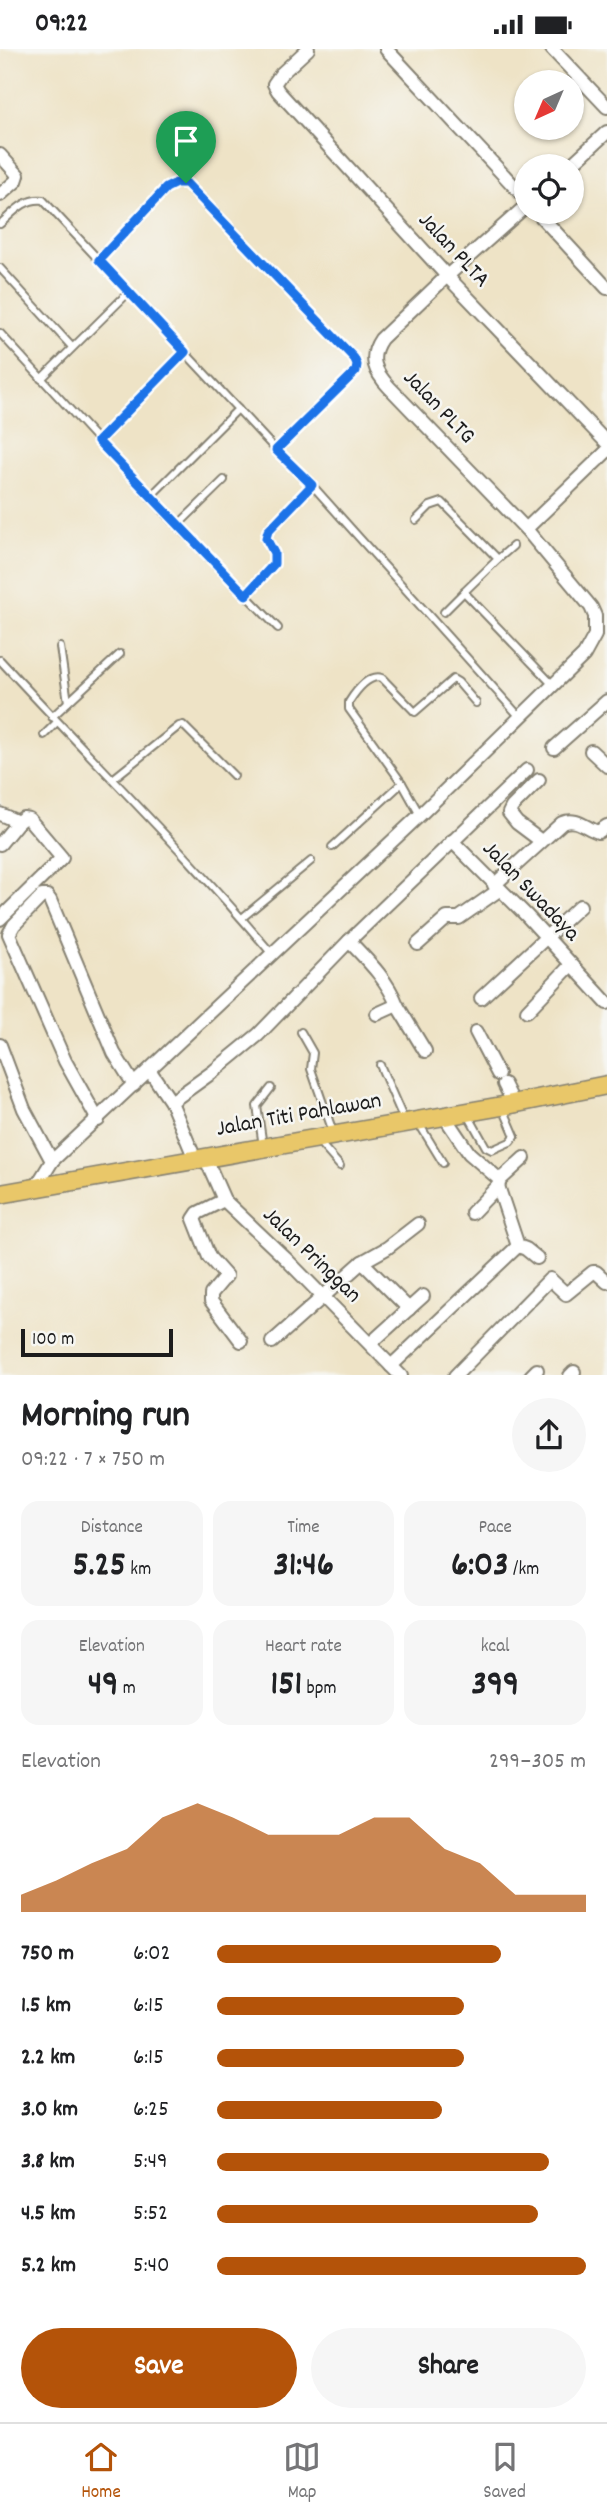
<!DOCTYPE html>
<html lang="en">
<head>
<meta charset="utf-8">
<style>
	body { margin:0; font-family:Dekko,sans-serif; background:#f6f6f6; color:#202124; height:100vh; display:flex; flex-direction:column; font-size:26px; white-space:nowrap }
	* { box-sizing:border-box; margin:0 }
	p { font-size:23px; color:#757577 }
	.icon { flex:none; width:38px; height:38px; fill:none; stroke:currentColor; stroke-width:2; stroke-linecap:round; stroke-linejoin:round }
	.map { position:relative; height:1326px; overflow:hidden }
	.details { display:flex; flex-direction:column; background:#fff; flex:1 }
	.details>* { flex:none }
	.needle { width:46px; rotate:224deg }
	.controls { position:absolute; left:514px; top:21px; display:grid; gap:14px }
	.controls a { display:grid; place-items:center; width:70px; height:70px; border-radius:50%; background:#fff; box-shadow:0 2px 5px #0004; font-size:35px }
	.scale { position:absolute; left:21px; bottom:18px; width:152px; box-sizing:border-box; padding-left:7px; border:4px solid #1c1c1c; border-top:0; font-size:19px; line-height:24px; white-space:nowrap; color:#1c1c1c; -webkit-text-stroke:5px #f6f6f2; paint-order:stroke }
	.pin { position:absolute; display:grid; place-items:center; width:60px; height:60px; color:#fff; margin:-72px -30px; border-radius:50% 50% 50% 0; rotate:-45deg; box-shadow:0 0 7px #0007 }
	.pin .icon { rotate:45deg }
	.round { display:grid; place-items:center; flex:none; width:74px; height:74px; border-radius:37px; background:#f6f6f6 }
	.headline { display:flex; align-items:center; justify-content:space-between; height:119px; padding:0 21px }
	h1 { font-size:38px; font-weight:700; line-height:52px }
	.figures { display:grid; grid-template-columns:repeat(3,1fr); gap:10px; height:119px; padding:7px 21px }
	.figures div { display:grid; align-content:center; border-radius:18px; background:#f6f6f6; text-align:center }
	.figures b { font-size:35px; font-weight:700 }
	.figures small { font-size:19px; font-weight:400 }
	.figures p { font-size:19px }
	.chart { height:196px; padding:14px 21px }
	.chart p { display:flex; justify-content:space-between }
	.chart svg { width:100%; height:126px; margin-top:7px; fill:#b45309; opacity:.7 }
	.action { display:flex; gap:14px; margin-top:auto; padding:14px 21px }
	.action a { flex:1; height:80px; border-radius:42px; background:#b45309; color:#fff; font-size:28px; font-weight:700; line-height:80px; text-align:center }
	.action a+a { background:#f6f6f6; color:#202124 }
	ul { padding:0 21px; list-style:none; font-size:23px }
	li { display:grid; grid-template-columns:112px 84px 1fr; align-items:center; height:52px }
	li i { height:18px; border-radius:9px; background:#b45309 }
	.status { display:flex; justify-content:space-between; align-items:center; height:49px; padding:0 35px; background:#fff; direction:ltr }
	.status svg { height:19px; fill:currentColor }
	.dock { display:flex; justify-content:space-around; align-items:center; height:98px; border-top:2px solid #e0e0e0; background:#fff; font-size:19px; color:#757577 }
	.dock a { display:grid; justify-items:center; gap:4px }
	.dock .on { color:#b45309 }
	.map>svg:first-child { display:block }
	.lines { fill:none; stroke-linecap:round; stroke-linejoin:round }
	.service-casing { stroke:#858071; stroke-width:10 }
	.minor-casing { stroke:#858071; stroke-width:16 }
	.primary-casing { stroke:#858071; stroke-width:21 }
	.service { stroke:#fff; stroke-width:6 }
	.minor { stroke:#fff; stroke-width:12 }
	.primary { stroke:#e9c769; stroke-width:18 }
	.route-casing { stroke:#fff; stroke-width:14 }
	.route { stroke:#1a73e8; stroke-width:9 }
	.labels { text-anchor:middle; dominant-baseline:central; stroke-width:5; stroke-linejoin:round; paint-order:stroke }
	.street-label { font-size:23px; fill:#1c1c1c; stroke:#f6f6f2 }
</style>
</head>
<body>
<div class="status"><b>09:22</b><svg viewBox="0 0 49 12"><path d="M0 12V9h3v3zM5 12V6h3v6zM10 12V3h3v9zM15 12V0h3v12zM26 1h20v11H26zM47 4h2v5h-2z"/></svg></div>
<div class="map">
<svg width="607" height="1327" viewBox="0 0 607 1327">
	<rect width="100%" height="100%" fill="#f6f6f2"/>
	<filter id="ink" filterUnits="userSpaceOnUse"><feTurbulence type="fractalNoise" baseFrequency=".0143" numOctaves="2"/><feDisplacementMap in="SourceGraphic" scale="14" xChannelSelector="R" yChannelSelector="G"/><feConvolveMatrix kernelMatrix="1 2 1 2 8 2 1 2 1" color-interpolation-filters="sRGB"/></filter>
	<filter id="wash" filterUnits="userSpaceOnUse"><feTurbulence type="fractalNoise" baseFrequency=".00686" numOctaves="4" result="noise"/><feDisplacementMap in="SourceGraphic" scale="28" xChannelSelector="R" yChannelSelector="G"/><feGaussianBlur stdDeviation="1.57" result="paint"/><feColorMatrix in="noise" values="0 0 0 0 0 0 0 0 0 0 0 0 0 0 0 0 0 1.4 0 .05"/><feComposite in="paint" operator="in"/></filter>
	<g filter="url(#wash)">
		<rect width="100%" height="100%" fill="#eee3c6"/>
	</g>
	<g filter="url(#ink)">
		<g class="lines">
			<g class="service-casing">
				<g id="service">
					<path d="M0,175C13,164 24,149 43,151L276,401L312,436L519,667"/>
					<polyline points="99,211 166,139 176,134 186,134 354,309 357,316 356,322 276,401"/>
					<polyline points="0,219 72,298"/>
					<polyline points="0,284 150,448 278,579"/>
					<polyline points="41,330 129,243"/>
					<polyline points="98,392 185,303"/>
					<polyline points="150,448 238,360"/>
					<polyline points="416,471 430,457 442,453 498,510 464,543 552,635"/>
					<polyline points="178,476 224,431"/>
					<polyline points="498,510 513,497"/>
					<polyline points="246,546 274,515 274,504 266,489 268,482 312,436"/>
					<polyline points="444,563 464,543"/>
					<polyline points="60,598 68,653"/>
					<path d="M0,611C90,709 186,803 272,905"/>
					<polyline points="52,668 120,605"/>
					<polyline points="44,686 57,673"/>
					<polyline points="114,729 179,677 183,676 234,727"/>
					<path d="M420,766L402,734L349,660V653C356,642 369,625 382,629L415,663L453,630L458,633L476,654"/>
					<polyline points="332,798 402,734"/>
					<polyline points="242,869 311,812"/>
					<polyline points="301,983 313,1004 311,1020 333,1083"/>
					<polyline points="380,1016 404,1071"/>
					<polyline points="467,1064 486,1098 492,1101 510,1093 515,1087 503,1059"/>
					<polyline points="418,1073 443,1114"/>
					<polyline points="318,1092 340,1117"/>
					<polyline points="263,1097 257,1057 271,1039"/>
				</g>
			</g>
			<g class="minor-casing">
				<g id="minor">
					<polyline points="308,0 281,25 274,35 278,42 447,227 607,394"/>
					<polyline points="386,0 527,151"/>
					<polyline points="552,0 607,58"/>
					<polyline points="0,106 18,126 16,132 0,146"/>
					<polyline points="570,117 607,83"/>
					<polyline points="537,163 607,239"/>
					<polyline points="526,480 607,402"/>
					<polyline points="554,699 607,652"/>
					<polyline points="591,702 607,717"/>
					<polyline points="539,731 512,758 509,764 517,774 541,792"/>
					<polyline points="0,765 18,773 23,769 29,770 62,809 0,870"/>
					<polyline points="452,792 527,867 607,954"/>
					<polyline points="0,795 18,773"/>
					<path d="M494,836L562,774C577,768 585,779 598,783L607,777"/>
					<path d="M349,892C368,912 387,930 397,956L377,965"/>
					<polyline points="418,895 447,869 459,869 499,841"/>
					<polyline points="481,949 580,857"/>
					<polyline points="397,956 425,1002"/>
					<polyline points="527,962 571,916"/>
					<polyline points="476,983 498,1025"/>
					<polyline points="0,996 24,1060 52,1112"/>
					<polyline points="150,1022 171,1053 195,1110"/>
					<polyline points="504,1035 514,1055"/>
					<polyline points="171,1053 214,1022 258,986 349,892 527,721"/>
					<polyline points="444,1067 469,1104 500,1131 498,1137"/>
					<polyline points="98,1071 65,1012 9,885 14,876 42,847 47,847 50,851 114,1004 134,1036"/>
					<polyline points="205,1108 224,1151 285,1209 401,1327"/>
					<polyline points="500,1131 524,1109"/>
					<path d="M36,1138L52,1112L420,766L584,606L595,586V567L591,558L526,480L389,338C375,323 368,309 381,290L447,227L527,156"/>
					<polyline points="224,1151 198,1164 194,1170 209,1208 226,1227 211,1245 211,1252 241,1292"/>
					<polyline points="518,1197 526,1200 537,1209"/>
					<polyline points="362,1213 409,1260"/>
					<polyline points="272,1293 362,1213 387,1199 418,1175"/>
					<polyline points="370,1295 423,1247"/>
					<polyline points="391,1317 518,1197 498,1137 472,1164"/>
					<polyline points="455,1327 550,1230 566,1245 593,1223 596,1223 607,1233"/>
					<polyline points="531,1327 537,1321"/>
					<polyline points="570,1327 574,1323"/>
				</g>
			</g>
			<g class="primary-casing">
				<polyline id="primary" points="0,1145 502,1057 607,1036"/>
			</g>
			<use href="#service" class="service"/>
			<use href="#minor" class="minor"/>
			<use href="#primary" class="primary"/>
		</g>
	</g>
	<g class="lines" filter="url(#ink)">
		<g class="route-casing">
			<polygon id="route" points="176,134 186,134 354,309 357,316 356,322 276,401 312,436 268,482 266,489 274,504 274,515 246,546 98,392 185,303 99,211 166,139"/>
		</g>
		<use href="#route" class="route"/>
	</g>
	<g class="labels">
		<g class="street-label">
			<text transform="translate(453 202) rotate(47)">Jalan PLTA</text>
			<text transform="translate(438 359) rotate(46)">Jalan PLTG</text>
			<text transform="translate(530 843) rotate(46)">Jalan Swadaya</text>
			<text transform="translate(299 1067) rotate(-10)">Jalan Titi Pahlawan</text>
			<text transform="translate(311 1207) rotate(44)">Jalan Pringgan</text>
		</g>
	</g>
</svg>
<div class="controls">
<a><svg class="needle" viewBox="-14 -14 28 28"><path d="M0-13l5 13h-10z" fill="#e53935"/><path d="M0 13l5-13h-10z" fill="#757577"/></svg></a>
<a><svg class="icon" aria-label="locate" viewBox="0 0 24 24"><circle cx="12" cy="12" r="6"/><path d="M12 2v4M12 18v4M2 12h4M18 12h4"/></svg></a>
</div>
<div class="scale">100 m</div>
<div class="pin" style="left:186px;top:134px;background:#1e9e55"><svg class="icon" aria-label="arrive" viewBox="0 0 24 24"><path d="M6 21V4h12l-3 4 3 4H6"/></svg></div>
</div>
<section class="details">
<div class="headline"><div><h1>Morning run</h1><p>09:22 · 7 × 750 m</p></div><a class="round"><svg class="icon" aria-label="share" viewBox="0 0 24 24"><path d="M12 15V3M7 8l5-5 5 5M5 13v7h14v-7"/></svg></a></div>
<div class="figures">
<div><p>Distance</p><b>5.25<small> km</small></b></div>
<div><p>Time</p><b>31:46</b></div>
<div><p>Pace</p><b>6:03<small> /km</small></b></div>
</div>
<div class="figures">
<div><p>Elevation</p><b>49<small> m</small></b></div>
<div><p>Heart rate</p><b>151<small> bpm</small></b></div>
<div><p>kcal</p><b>399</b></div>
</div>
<div class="chart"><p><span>Elevation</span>299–305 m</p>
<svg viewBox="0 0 160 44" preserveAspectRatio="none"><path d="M0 44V38L10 33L20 27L30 22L40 11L50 6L60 11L70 17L80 17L90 17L100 11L110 11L120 22L130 27L140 38L150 38L160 38V44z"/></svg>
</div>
<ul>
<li><b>750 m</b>6:02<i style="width:77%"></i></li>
<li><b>1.5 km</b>6:15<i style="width:67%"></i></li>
<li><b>2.2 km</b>6:15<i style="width:67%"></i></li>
<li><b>3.0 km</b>6:25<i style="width:61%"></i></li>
<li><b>3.8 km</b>5:49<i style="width:90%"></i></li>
<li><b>4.5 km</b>5:52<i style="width:87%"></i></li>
<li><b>5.2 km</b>5:40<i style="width:100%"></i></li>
</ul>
<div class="action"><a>Save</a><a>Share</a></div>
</section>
<nav class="dock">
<a class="on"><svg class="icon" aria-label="home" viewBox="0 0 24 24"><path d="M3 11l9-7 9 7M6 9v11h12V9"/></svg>Home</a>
<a><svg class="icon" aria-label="map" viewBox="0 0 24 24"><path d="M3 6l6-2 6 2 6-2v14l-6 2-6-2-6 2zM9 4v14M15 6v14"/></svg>Map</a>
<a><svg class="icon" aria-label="saved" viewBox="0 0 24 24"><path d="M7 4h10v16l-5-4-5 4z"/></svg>Saved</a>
</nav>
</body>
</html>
